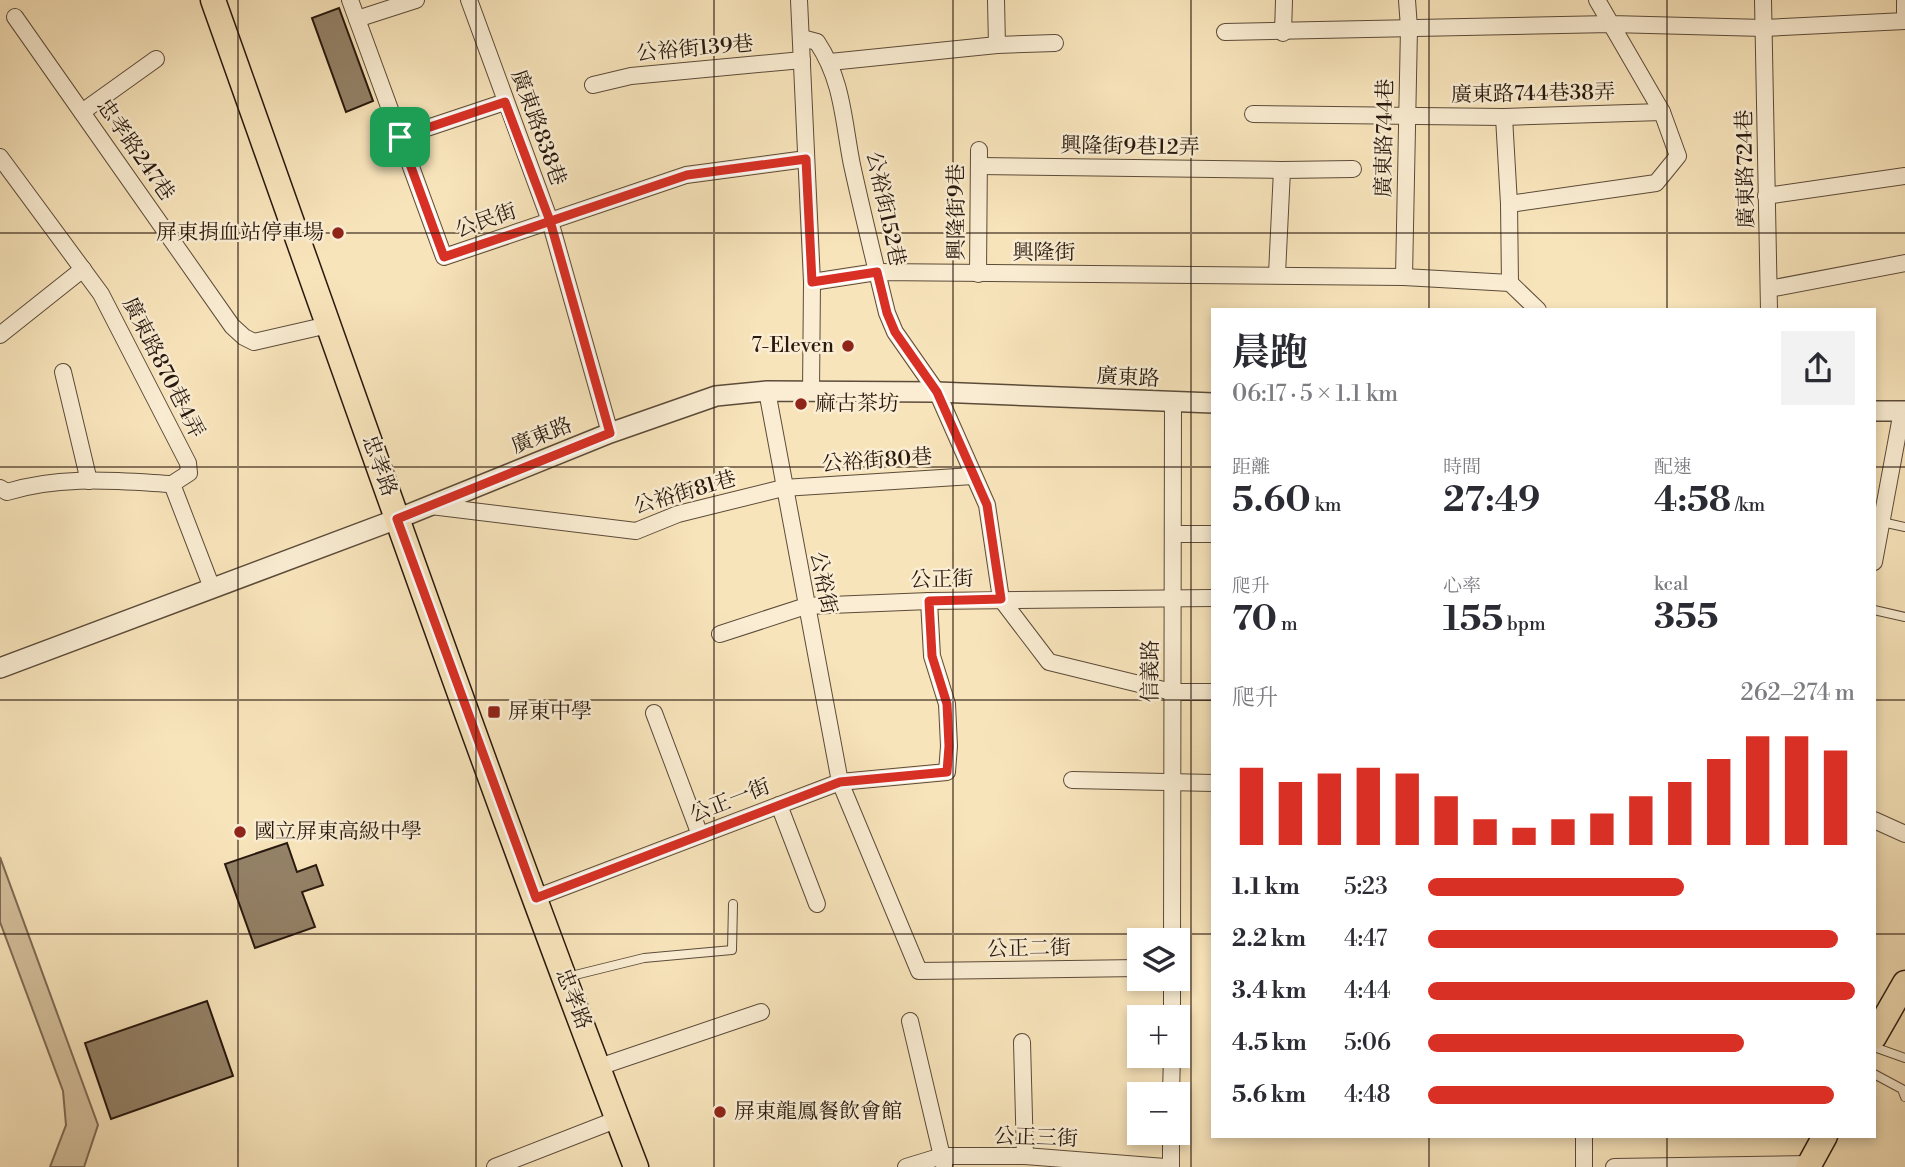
<!DOCTYPE html>
<html lang="zh-TW">
<head>
<meta charset="utf-8">
<style>
	body { margin:0; font-family:"Libre Bodoni","Noto Serif TC",serif; background:#f2f2f3; color:#2b2b33; height:100vh; display:flex; flex-direction:column; font-size:26px; white-space:nowrap }
	* { box-sizing:border-box; margin:0 }
	p { font-size:23px; color:#7c7c81 }
	.icon { flex:none; width:38px; height:38px; fill:none; stroke:currentColor; stroke-width:2; stroke-linecap:round; stroke-linejoin:round }
	.map { position:relative; flex:1; overflow:hidden }
	.drawer { position:absolute; left:1211px; top:308px; width:665px; height:830px; display:flex; flex-direction:column; background:#fff; border-radius:0px; box-shadow:0 4px 10px #0003 }
	.drawer>* { flex:none }
	.buttons { position:absolute; left:1127px; top:928px; display:grid; gap:14px }
	.buttons a { display:grid; place-items:center; width:63px; height:63px; border-radius:0px; background:#fff; box-shadow:0 4px 10px #0003; font-size:35px }
	.pin { position:absolute; display:grid; place-items:center; width:60px; height:60px; color:#fff; margin:-30px; border-radius:14px; box-shadow:0 4px 10px #0006 }
	.round { display:grid; place-items:center; flex:none; width:74px; height:74px; border-radius:0px; background:#f2f2f3 }
	.headline { display:flex; align-items:center; justify-content:space-between; height:119px; padding:0 21px }
	h1 { font-size:38px; font-weight:700; line-height:52px }
	.stats { display:grid; grid-template-columns:repeat(3,1fr); gap:10px; height:119px; padding:7px 21px }
	.stats div { display:grid; align-content:center }
	.stats b { font-size:35px; font-weight:700 }
	.stats small { font-size:19px; font-weight:400 }
	.stats p { font-size:19px }
	.chart { height:196px; padding:14px 21px }
	.chart p { display:flex; justify-content:space-between }
	.chart svg { width:100%; height:126px; margin-top:7px; stroke:#d93025; stroke-width:6 }
	ul { padding:0 21px; list-style:none; font-size:23px }
	li { display:grid; grid-template-columns:112px 84px 1fr; align-items:center; height:52px }
	li i { height:18px; border-radius:9px; background:#d93025 }
	.map>svg:first-child { display:block }
	.green { fill:#d5c19e; stroke:#7e6c56; stroke-width:2 }
	.building { fill:#948268; stroke:#28180e; stroke-width:2 }
	.lines { fill:none; stroke-linecap:round; stroke-linejoin:round }
	.service-casing { stroke:#5c4b39; stroke-width:10 }
	.minor-casing { stroke:#5c4b39; stroke-width:18 }
	.tertiary-casing { stroke:#5c4b39; stroke-width:22 }
	.primary-casing { stroke:#28180e; stroke-width:27 }
	.service { stroke:#faedd3; stroke-width:8 }
	.minor { stroke:#faedd3; stroke-width:16 }
	.tertiary { stroke:#faedd3; stroke-width:19 }
	.primary { stroke:#f8e4bb; stroke-width:24 }
	.route-casing { stroke:#fff; stroke-width:14 }
	.route { stroke:#d93025; stroke-width:9 }
	.grid { fill:none; stroke:#28180e; stroke-width:2; stroke-opacity:0.55 }
	.poi-dot { fill:#8f2418; stroke:#faedd3; stroke-width:2.5 }
	.labels { text-anchor:middle; dominant-baseline:central; stroke-width:5; stroke-linejoin:round; paint-order:stroke }
	.street-label { font-size:21px; fill:#28180e; stroke:#faedd3 }
	.poi-label { font-size:21px; fill:#28180e; stroke:#faedd3; text-anchor:start }
</style>
</head>
<body>
<div class="map">
<svg width="1905" height="1167" viewBox="0 0 1905 1167">
	<rect width="100%" height="100%" fill="#f8e4bb"/>
	<filter id="stains"><feTurbulence type="fractalNoise" baseFrequency=".00286" numOctaves="4"/><feColorMatrix values="0 0 0 0 .2 0 0 0 0 .09 0 0 0 0 .02 0 0 0 .5 -.17"/></filter>
	<radialGradient id="worn" r=".72"><stop offset=".6" stop-color="#630" stop-opacity="0"/><stop offset="1" stop-color="#630" stop-opacity=".3"/></radialGradient>
	<polygon class="green" points="0,857 98,1125 84,1167 50,1167 66,1125 63,1091 0,922"/>
	<g class="building">
		<polygon points="339,8 373,101 346,112 312,18"/>
		<polygon points="287,843 297,872 316,865 323,885 302,892 315,927 255,948 225,864"/>
		<polygon points="207,1001 233,1076 111,1119 85,1043"/>
	</g>
	<g class="lines">
		<g class="service-casing">
			<g id="service">
				<polyline points="1882,522 1905,527"/>
				<polyline points="1874,610 1905,617"/>
				<polyline points="567,977 644,958 732,950 733,904"/>
				<polyline points="1874,1047 1905,1058"/>
				<polyline points="1874,1074 1902,1089 1905,1097"/>
			</g>
		</g>
		<g class="minor-casing">
			<g id="minor">
				<polyline points="350,0 444,257 686,175 806,159"/>
				<polyline points="469,0 550,221 610,433"/>
				<polyline points="799,0 812,282 811,391"/>
				<polyline points="996,0 997,45"/>
				<polyline points="1597,0 1611,24 1764,28 1905,21 1905,2"/>
				<polyline points="1763,0 1769,310"/>
				<polyline points="15,17 232,326 244,337 254,342 328,325"/>
				<polyline points="357,19 416,0"/>
				<polyline points="1225,32 1611,24 1662,112 1678,156 1656,183 1509,204"/>
				<polyline points="1283,33 1284,0"/>
				<path d="M802,38L817,42C843,81 843,120 852,165C863,215 875,264 887,313L895,332L937,392L987,505L1001,599L1049,662L1172,692H1213"/>
				<polyline points="830,62 997,45 1055,43"/>
				<polyline points="593,85 631,76 802,60"/>
				<polyline points="82,112 156,59"/>
				<polyline points="1253,114 1504,117 1662,112"/>
				<polyline points="1504,117 1509,204 1510,283"/>
				<polyline points="400,137 505,102"/>
				<polyline points="0,157 101,294 188,463 189,473 172,484"/>
				<polyline points="979,166 1282,170"/>
				<polyline points="1766,196 1905,176"/>
				<polyline points="978,274 979,150"/>
				<polyline points="1277,274 1282,170 1353,169"/>
				<polyline points="1404,277 1409,28 1407,0"/>
				<polyline points="812,282 877,272 1404,277 1510,283 1538,310"/>
				<polyline points="1769,289 1905,263"/>
				<polyline points="0,335 83,269"/>
				<polyline points="63,372 89,481"/>
				<polyline points="767,391 840,782 919,971 1139,968"/>
				<polyline points="172,484 212,588"/>
				<path d="M0,488L7,492C61,475 117,481 172,484"/>
				<polyline points="431,506 636,531 678,514 783,488 973,476"/>
				<polyline points="1173,534 1213,534"/>
				<polyline points="1874,562 1902,411"/>
				<polyline points="720,634 806,606 929,601 1213,598"/>
				<polyline points="654,713 700,835"/>
				<polyline points="1072,780 1213,783"/>
				<polyline points="779,805 817,904"/>
				<polyline points="1874,820 1905,834"/>
				<polyline points="535,898 840,782 947,772 949,746 947,704 932,656 929,601"/>
				<polyline points="1172,940 1173,402"/>
				<polyline points="1172,1017 1172,978"/>
				<polyline points="910,1021 944,1165"/>
				<polyline points="1022,1042 1025,1156"/>
				<polyline points="599,1067 761,1012"/>
				<polyline points="1171,1094 1172,1055"/>
				<polyline points="1584,1136 1584,1167"/>
				<polyline points="495,1167 618,1119"/>
				<polyline points="906,1167 942,1156 1025,1156 1165,1167"/>
				<polyline points="1171,1167 1171,1132"/>
				<polyline points="1614,1167 1810,1164"/>
			</g>
		</g>
		<g class="tertiary-casing">
			<g id="tertiary">
				<polyline points="1874,411 1905,411"/>
				<polyline points="0,668 397,519 610,433 716,396 767,391 937,392 1213,403"/>
			</g>
		</g>
		<g class="primary-casing">
			<g id="primary">
				<path d="M213,0C352,390 487,781 636,1167"/>
				<polyline points="1874,1037 1905,983"/>
				<polyline points="1808,1167 1825,1136"/>
			</g>
		</g>
		<use href="#service" class="service"/>
		<use href="#minor" class="minor"/>
		<use href="#tertiary" class="tertiary"/>
		<use href="#primary" class="primary"/>
	</g>
	<g class="lines">
		<g class="route-casing">
			<polyline id="route" points="400,137 505,102 550,221 610,433 397,519 536,898 840,782 947,772 949,746 947,704 932,656 929,601 1001,599 987,505 937,392 895,332 887,313 877,272 812,282 806,159 687,175 444,257 400,137"/>
		</g>
		<use href="#route" class="route"/>
	</g>
	<path class="grid" d="M238,0V1167M476,0V1167M714,0V1167M953,0V1167M1191,0V1167M1429,0V310M1667,0V310M0,233H1905M0,467H1213M1874,467H1905M0,700H1213M1874,700H1905M0,934H1213M1874,934H1905M1429,1136V1167M1667,1136V1167"/>
	<g class="poi-dot">
		<circle cx="338" cy="233" r="7"/>
		<circle cx="848" cy="346" r="7"/>
		<circle cx="801" cy="404" r="7"/>
		<rect x="487" y="705" width="14" height="14" rx="3.5"/>
		<circle cx="240" cy="832" r="7"/>
		<circle cx="720" cy="1112" r="7"/>
	</g>
	<g class="labels">
		<g class="street-label">
			<text transform="translate(695 49) rotate(-5)">公裕街139巷</text>
			<text transform="translate(1533 94) rotate(-1)">廣東路744巷38弄</text>
			<text transform="translate(538 128) rotate(70)">廣東路838巷</text>
			<text transform="translate(1385 138) rotate(-89)">廣東路744巷</text>
			<text transform="translate(1130 147) rotate(1)">興隆街9巷12弄</text>
			<text transform="translate(135 150) rotate(55)">忠孝路247巷</text>
			<text transform="translate(1746 169) rotate(-91)">廣東路724巷</text>
			<text transform="translate(885 209) rotate(78)">公裕街152巷</text>
			<text transform="translate(957 212) rotate(-90)">興隆街9巷</text>
			<text transform="translate(486 221) rotate(-19)">公民街</text>
			<text x="1044" y="253">興隆街</text>
			<text transform="translate(163 368) rotate(63)">廣東路870巷4弄</text>
			<text transform="translate(1128 378) rotate(3)">廣東路</text>
			<text transform="translate(542 436) rotate(-22)">廣東路</text>
			<text transform="translate(877 461) rotate(-4)">公裕街80巷</text>
			<text transform="translate(379 466) rotate(70)">忠孝路</text>
			<text transform="translate(685 493) rotate(-16)">公裕街81巷</text>
			<text transform="translate(942 580) rotate(-1)">公正街</text>
			<text transform="translate(823 583) rotate(79)">公裕街</text>
			<text transform="translate(1151 671) rotate(-90)">信義路</text>
			<text transform="translate(730 801) rotate(-21)">公正一街</text>
			<text transform="translate(1029 949) rotate(-1)">公正二街</text>
			<text transform="translate(573 999) rotate(69)">忠孝路</text>
			<text transform="translate(1036 1138) rotate(2)">公正三街</text>
		</g>
		<g class="poi-label">
			<text x="324" y="233" text-anchor="end">屏東捐血站停車場</text>
			<text x="834" y="346" text-anchor="end">7-Eleven</text>
			<text x="815" y="404">麻古茶坊</text>
			<text x="508" y="712">屏東中學</text>
			<text x="254" y="832">國立屏東高級中學</text>
			<text x="734" y="1112">屏東龍鳳餐飲會館</text>
		</g>
	</g>
	<rect width="100%" height="100%" filter="url(#stains)"/>
	<rect width="100%" height="100%" fill="url(#worn)"/>
</svg>
<div class="buttons">
<a><svg class="icon" aria-label="layers" viewBox="0 0 24 24"><path d="M12 4l9 5-9 5-9-5zM3 14l9 5 9-5"/></svg></a>
<a>+</a>
<a>−</a>
</div>
<div class="pin" style="left:400px;top:137px;background:#1e9e55"><svg class="icon" aria-label="arrive" viewBox="0 0 24 24"><path d="M6 21V4h12l-3 4 3 4H6"/></svg></div>
<section class="drawer">
<div class="headline"><div><h1>晨跑</h1><p>06:17 · 5 × 1.1 km</p></div><a class="round"><svg class="icon" aria-label="share" viewBox="0 0 24 24"><path d="M12 15V3M7 8l5-5 5 5M5 13v7h14v-7"/></svg></a></div>
<div class="stats">
<div><p>距離</p><b>5.60<small> km</small></b></div>
<div><p>時間</p><b>27:49</b></div>
<div><p>配速</p><b>4:58<small> /km</small></b></div>
</div>
<div class="stats">
<div><p>爬升</p><b>70<small> m</small></b></div>
<div><p>心率</p><b>155<small> bpm</small></b></div>
<div><p>kcal</p><b>355</b></div>
</div>
<div class="chart"><p><span>爬升</span>262–274 m</p>
<svg viewBox="0 0 160 44" preserveAspectRatio="none"><path d="M5 44V17M15 44V22M25 44V19M35 44V17M45 44V19M55 44V27M65 44V35M75 44V38M85 44V35M95 44V33M105 44V27M115 44V22M125 44V14M135 44V6M145 44V6M155 44V11"/></svg>
</div>
<ul>
<li><b>1.1 km</b>5:23<i style="width:60%"></i></li>
<li><b>2.2 km</b>4:47<i style="width:96%"></i></li>
<li><b>3.4 km</b>4:44<i style="width:100%"></i></li>
<li><b>4.5 km</b>5:06<i style="width:74%"></i></li>
<li><b>5.6 km</b>4:48<i style="width:95%"></i></li>
</ul>
</section>
</div>
</body>
</html>
